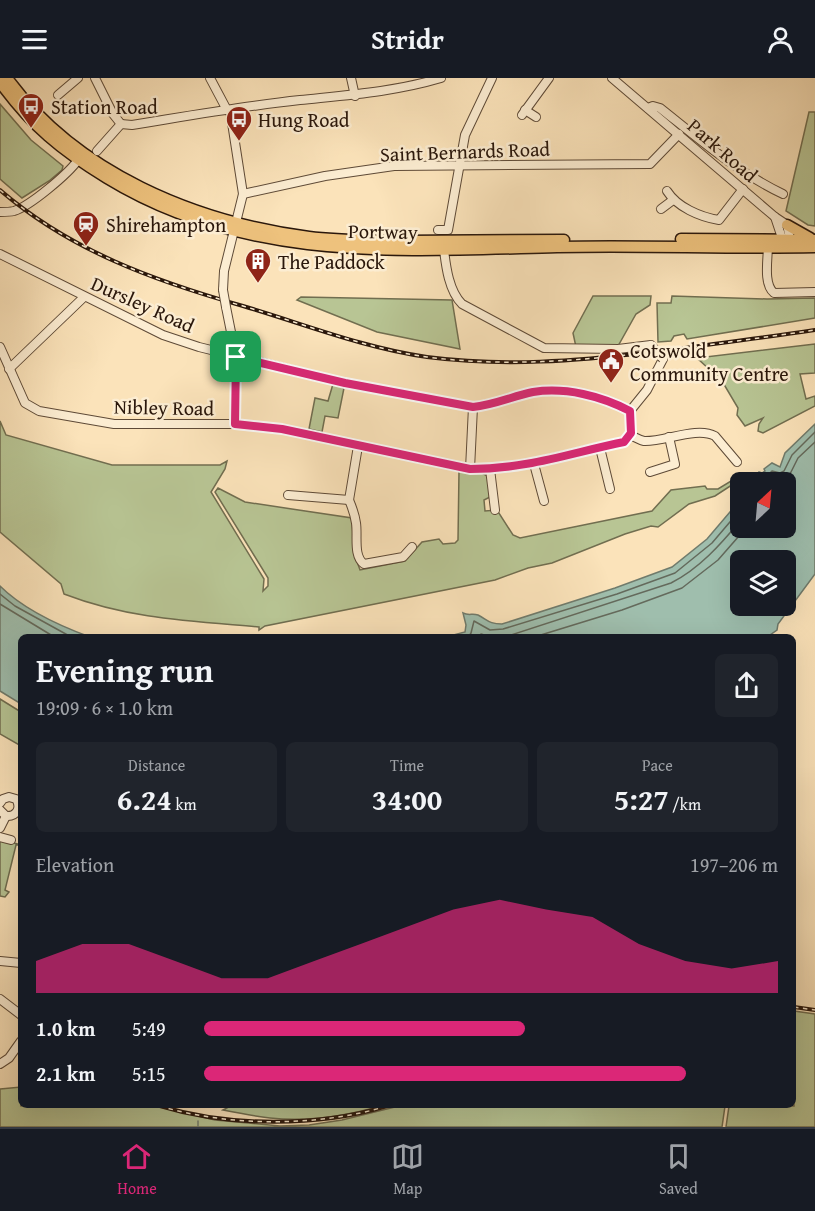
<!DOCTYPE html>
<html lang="en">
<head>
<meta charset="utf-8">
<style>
	body { margin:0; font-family:"Gentium Book Plus",serif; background:#20242c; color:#f1f3f6; height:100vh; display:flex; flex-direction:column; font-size:22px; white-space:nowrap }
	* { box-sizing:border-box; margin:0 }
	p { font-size:20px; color:#9ea1a6 }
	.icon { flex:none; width:33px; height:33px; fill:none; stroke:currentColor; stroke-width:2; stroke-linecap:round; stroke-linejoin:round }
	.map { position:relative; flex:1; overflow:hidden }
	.details { position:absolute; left:18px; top:556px; width:778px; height:474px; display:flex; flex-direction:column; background:#171b24; border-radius:9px; box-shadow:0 6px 24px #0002 }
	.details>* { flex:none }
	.needle { width:39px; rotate:26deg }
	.tools { position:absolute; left:730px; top:394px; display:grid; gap:12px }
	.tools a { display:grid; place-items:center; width:66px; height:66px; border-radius:9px; background:#171b24; box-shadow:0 6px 24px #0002; font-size:30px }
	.pin { position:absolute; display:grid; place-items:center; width:51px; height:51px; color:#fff; margin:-26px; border-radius:12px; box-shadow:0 3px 9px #0006 }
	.round { display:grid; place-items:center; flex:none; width:63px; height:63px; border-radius:9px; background:#20242c }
	.head { display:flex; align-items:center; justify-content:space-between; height:102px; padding:0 18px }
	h1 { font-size:33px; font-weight:700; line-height:45px }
	.stats { display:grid; grid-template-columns:repeat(3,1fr); gap:9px; height:102px; padding:6px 18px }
	.stats div { display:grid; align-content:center; border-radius:9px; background:#20242c; text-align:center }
	.stats b { font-size:30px; font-weight:700 }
	.stats small { font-size:16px; font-weight:400 }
	.stats p { font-size:16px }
	.chart { height:168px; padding:12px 18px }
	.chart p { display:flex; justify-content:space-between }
	.chart svg { width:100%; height:108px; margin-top:6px; fill:#db2777; opacity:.7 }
	ul { padding:0 18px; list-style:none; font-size:20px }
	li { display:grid; grid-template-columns:96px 72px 1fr; align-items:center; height:45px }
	li i { height:15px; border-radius:8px; background:#db2777 }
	header { display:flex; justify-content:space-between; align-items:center; height:78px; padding:0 18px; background:#171b24; font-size:27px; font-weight:700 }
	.tab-bar { display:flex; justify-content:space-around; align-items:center; height:84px; border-top:2px solid #363941; background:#171b24; font-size:16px; color:#9ea1a6 }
	.tab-bar a { display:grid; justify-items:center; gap:3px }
	.tab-bar .selected { color:#db2777 }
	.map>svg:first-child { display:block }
	.green { fill:#b8c594; stroke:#716e50; stroke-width:1.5 }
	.water { fill:#9fbead; stroke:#707b6c; stroke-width:1.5; fill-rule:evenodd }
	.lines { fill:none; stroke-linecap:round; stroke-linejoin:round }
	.shore { stroke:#646a5c; stroke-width:1.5 }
	.stream { stroke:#707b6c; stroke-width:1.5 }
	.minor-casing { stroke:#5e4a37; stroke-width:10 }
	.highway-casing { stroke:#2a170b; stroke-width:13 }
	.minor { stroke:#fcedd2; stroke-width:8 }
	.highway { stroke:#eec27d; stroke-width:10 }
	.rail-casing { stroke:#2a170b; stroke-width:4 }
	.rail { stroke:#fcedd2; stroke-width:1.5; stroke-dasharray:4.5; stroke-linecap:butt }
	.minor-bridge-casing { stroke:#5e4a37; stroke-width:10; stroke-linecap:butt }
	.minor-bridge { stroke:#fcedd2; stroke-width:8 }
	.route-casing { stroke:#fff; stroke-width:12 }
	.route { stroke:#db2777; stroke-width:8 }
	.labels { text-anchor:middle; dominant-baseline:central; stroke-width:5; stroke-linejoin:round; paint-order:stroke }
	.poi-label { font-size:20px; fill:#2a170b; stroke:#fcedd2; text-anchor:start }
	.street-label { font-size:20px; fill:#2a170b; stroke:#fcedd2 }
</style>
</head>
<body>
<header><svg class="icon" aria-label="menu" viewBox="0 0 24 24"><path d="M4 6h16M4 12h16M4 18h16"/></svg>Stridr<svg class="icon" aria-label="person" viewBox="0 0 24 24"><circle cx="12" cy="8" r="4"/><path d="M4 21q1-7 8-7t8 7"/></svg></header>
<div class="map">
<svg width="815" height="1049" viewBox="0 0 815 1049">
	<rect width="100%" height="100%" fill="#fbe3ba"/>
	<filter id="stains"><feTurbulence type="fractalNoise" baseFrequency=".00333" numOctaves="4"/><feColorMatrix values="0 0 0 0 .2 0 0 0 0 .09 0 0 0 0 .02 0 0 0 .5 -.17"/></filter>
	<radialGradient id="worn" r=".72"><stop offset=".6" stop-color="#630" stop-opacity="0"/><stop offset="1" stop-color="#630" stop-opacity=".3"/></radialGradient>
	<g class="green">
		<polygon points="0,26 31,62 63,88 62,92 49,103 22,120 0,101"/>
		<polygon points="809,34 815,34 815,148 808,147 786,133"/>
		<polygon points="593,218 651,218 650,227 636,236 618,268 576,269 573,255"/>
		<polygon points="672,218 767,221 815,220 815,240 687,261 684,256 674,258 671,263 658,264 657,225 671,225"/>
		<polygon points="301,219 452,222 460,271 377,254 297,222"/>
		<polygon points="815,266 815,295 800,296 806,321 815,318 815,328 763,355 758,353 759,346 763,340 745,348 737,337 738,330 722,303 697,280"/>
		<polygon points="333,306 344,310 338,340 325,338 322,354 309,351 315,320 328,323"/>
		<path d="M0,343L6,357L112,387H220L227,383L225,391L211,414L264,501L263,513L268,508V500L215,414L218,410L245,424L352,440L354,475L360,492L405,483L422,464L439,461L443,466L455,465L458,462L459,393L482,395L489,399L490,419L484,422L485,433L497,432L513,457L520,460L652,433L671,412L705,408L707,411H718L736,400L738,403L715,418L689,426L658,449L651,448L625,456L552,485L528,490L495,502L265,548L259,552V549C190,543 129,541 64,516L61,506L0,454Z"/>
		<polygon points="0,621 21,634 21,668 0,656"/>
		<polygon points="0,761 21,767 16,767 5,812 9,814 5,819 0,818"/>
		<polygon points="794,933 815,936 815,1049 726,1049 729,1028 794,1028"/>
		<polygon points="21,1009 21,1028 156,1028 215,1042 280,1048 309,1047 342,1042 399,1028 725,1028 722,1049 0,1049 0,1011"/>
		<path d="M226,1028H381C346,1038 306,1044 270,1040C254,1038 238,1035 223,1032L227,1030Z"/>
	</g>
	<g class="water">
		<path d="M815,346V496L778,546L777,552L767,559H446L465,554L466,547L463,535C469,538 472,535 478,537C488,542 489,546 502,546L615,510L672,489L707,461L741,421V450H786V405H754L759,394L762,395L765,393L764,391L772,385L780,389L785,375ZM741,483H786V528H741Z"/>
		<path d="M0,508C23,531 60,548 90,559L21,560V626L0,613Z"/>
	</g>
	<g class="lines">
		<g class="shore">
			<polyline points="760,405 772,393 780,395 784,393 792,377 815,354"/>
			<polyline points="771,405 775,402 783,402 789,398 798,380 815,364"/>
			<polyline points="0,516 15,528 73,560"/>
			<polyline points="0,526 56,560"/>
			<polyline points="468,560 471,555 474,543 490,552 503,551 617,516 675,495 712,465 741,431"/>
			<path d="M477,560L481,556L491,559H505L671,505C699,491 721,466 741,442"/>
			<polyline points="531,560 622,532 682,510 718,482 746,450"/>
		</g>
		<polyline class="stream" points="198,1049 198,1043"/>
		<g class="minor-casing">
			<g id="minor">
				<polyline points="95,0 113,36 121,46"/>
				<polyline points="210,0 227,32"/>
				<polyline points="351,0 355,18"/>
				<polyline points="612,0 775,139 787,147 791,165"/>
				<polyline points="58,17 78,0"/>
				<path d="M648,30L653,28L660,30C699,61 737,94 783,116"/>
				<polyline points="525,32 536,39"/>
				<polyline points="522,37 549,0"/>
				<path d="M121,46L132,47C188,38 244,28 300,22C348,17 394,14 441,0"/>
				<polyline points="97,73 121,46"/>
				<path d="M667,113C677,129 700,139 719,142L743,111"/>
				<polyline points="243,116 325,98 394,88 650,86 679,56"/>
				<polyline points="661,131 673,122"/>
				<path d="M0,134C4,134 10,134 14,133C30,128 68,96 78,82"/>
				<polyline points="775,139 784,166"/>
				<polyline points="438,152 448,152 465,57 492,0"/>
				<path d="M768,167C768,181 763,206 774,215L815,214"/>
				<path d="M444,172C446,189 449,213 462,226L544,270L618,271L651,267"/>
				<path d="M0,176L163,257L199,269L345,305L473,329C494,327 513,318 533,314C566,309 601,318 630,333"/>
				<polyline points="223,212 224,193 243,116 230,32"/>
				<polyline points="226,229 236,279 235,346"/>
				<path d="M0,269L25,325L39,333L114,346H235L282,351L470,391C527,391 570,374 624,364L631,355L630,333L647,312L663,281"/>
				<polyline points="9,291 84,219"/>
				<path d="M630,357C635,359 639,362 644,363C664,364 697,348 715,358L737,384"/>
				<polyline points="600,370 610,411"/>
				<polyline points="534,386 544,423"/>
				<polyline points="470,391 473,329"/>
				<polyline points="490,391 495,432"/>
				<polyline points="650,394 675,386 669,359"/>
				<polyline points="288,417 349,422 358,368"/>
				<path d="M349,422C352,429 355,438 356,445C358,458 353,478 364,486L403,479L412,469"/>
				<path d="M0,725L3,721L9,719L16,721C22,730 16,739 6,738L0,732"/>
				<polyline points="0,750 6,738"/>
				<polyline points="0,759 11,762"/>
				<polyline points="0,883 21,885"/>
				<polyline points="0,921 21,937"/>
				<polyline points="0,986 9,980 21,963"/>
			</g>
		</g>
		<g class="highway-casing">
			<g id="highway">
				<path d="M7,0C76,95 195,144 309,159C340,163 372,162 404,163C457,163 510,162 564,162"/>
				<path d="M0,4C32,48 61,72 107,100C246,185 400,173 557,169C643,167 729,171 815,169"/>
				<polyline points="787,147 810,160"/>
				<polyline points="681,161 815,162"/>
			</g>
		</g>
		<use href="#minor" class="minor"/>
		<use href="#highway" class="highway"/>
		<g class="rail-casing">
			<g id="rail">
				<path d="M0,112C71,173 155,203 243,228C304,246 364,270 427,279C505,289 576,283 653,274C707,267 761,260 815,252"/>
				<polyline points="794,929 815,932"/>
				<path d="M160,1028C229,1049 319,1049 387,1028"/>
			</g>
		</g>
		<use href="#rail" class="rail"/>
		<g class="minor-bridge-casing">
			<g id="minor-bridge">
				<polyline points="223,212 226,229"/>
				<polyline points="651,267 663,281"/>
			</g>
		</g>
		<use href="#minor-bridge" class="minor-bridge"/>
	</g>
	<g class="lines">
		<g class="route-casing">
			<path id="route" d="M236,279L345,305L473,329C494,327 513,318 533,314C566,309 601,318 630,333L631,355L624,364C570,375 527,391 470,391L282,351L235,346Z"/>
		</g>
		<use href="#route" class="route"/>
	</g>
	<defs>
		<g id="bus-pin" transform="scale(1.35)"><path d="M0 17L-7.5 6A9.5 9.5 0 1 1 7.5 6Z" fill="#8f2418" stroke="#fcedd2"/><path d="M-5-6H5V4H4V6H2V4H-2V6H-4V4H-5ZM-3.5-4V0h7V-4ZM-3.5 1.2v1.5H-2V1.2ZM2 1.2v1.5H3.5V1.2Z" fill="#fff"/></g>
		<g id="station-pin" transform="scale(1.35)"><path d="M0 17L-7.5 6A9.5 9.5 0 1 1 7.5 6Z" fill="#8f2418" stroke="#fcedd2"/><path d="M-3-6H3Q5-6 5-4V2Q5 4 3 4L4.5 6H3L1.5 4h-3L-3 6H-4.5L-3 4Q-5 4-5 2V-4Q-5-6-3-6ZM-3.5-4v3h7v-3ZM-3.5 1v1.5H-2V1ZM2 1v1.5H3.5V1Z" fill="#fff"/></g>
		<g id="building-pin" transform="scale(1.35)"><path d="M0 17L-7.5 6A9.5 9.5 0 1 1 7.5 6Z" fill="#8f2418" stroke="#fcedd2"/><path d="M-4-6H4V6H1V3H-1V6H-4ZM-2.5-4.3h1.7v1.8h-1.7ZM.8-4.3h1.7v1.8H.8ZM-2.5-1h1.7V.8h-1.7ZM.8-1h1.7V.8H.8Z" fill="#fff"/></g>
		<g id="civic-pin" transform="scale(1.35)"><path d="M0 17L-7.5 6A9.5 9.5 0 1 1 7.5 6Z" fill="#8f2418" stroke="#fcedd2"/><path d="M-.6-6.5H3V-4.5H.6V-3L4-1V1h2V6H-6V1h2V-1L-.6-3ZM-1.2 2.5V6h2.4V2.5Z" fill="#fff"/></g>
	</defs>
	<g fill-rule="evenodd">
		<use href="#bus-pin" x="31" y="28"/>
		<use href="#bus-pin" x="239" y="41"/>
		<use href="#station-pin" x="86" y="146"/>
		<use href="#building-pin" x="258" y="183"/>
		<use href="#civic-pin" x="611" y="283"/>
	</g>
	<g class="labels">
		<g class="poi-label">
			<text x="51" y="28">Station Road</text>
			<text x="258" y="41">Hung Road</text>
			<text x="106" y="146">Shirehampton</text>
			<text x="278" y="183">The Paddock</text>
			<text x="630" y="272">Cotswold<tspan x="630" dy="23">Community Centre</tspan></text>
		</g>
		<g class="street-label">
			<text transform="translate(723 72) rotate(41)">Park Road</text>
			<text transform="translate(465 73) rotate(-2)">Saint Bernards Road</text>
			<text transform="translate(383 153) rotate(1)">Portway</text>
			<text transform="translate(143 226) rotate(24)">Dursley Road</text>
			<text transform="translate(164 329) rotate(1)">Nibley Road</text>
		</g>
	</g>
	<rect width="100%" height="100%" filter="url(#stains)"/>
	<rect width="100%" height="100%" fill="url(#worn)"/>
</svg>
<div class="tools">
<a><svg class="needle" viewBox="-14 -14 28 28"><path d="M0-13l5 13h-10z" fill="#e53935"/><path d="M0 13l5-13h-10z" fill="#9ea1a6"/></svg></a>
<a><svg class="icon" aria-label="layers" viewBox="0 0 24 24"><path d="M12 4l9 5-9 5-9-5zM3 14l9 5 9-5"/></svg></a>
</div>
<div class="pin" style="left:236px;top:279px;background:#1e9e55"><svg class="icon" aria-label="arrive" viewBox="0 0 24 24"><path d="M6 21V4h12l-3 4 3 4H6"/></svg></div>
<section class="details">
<div class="head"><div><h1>Evening run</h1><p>19:09 · 6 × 1.0 km</p></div><a class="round"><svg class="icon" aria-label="share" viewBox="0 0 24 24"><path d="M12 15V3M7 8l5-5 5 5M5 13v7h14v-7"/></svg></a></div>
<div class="stats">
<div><p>Distance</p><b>6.24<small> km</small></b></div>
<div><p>Time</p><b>34:00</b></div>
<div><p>Pace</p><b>5:27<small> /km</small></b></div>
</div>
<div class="chart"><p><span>Elevation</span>197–206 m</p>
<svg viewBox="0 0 160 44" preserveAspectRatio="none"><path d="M0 44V31L10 24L20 24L30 31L40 38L50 38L60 31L70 24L80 17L90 10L100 6L110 10L120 13L130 24L140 31L150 34L160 31V44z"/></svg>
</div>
<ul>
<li><b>1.0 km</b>5:49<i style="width:56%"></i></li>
<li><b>2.1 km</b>5:15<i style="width:84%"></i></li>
</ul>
</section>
</div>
<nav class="tab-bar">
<a class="selected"><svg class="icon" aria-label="home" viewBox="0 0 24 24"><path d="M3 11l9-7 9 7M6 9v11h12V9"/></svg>Home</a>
<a><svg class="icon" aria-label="map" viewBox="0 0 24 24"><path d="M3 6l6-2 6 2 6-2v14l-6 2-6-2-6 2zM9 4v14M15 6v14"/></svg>Map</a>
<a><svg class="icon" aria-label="saved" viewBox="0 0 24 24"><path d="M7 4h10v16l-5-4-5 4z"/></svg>Saved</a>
</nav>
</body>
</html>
